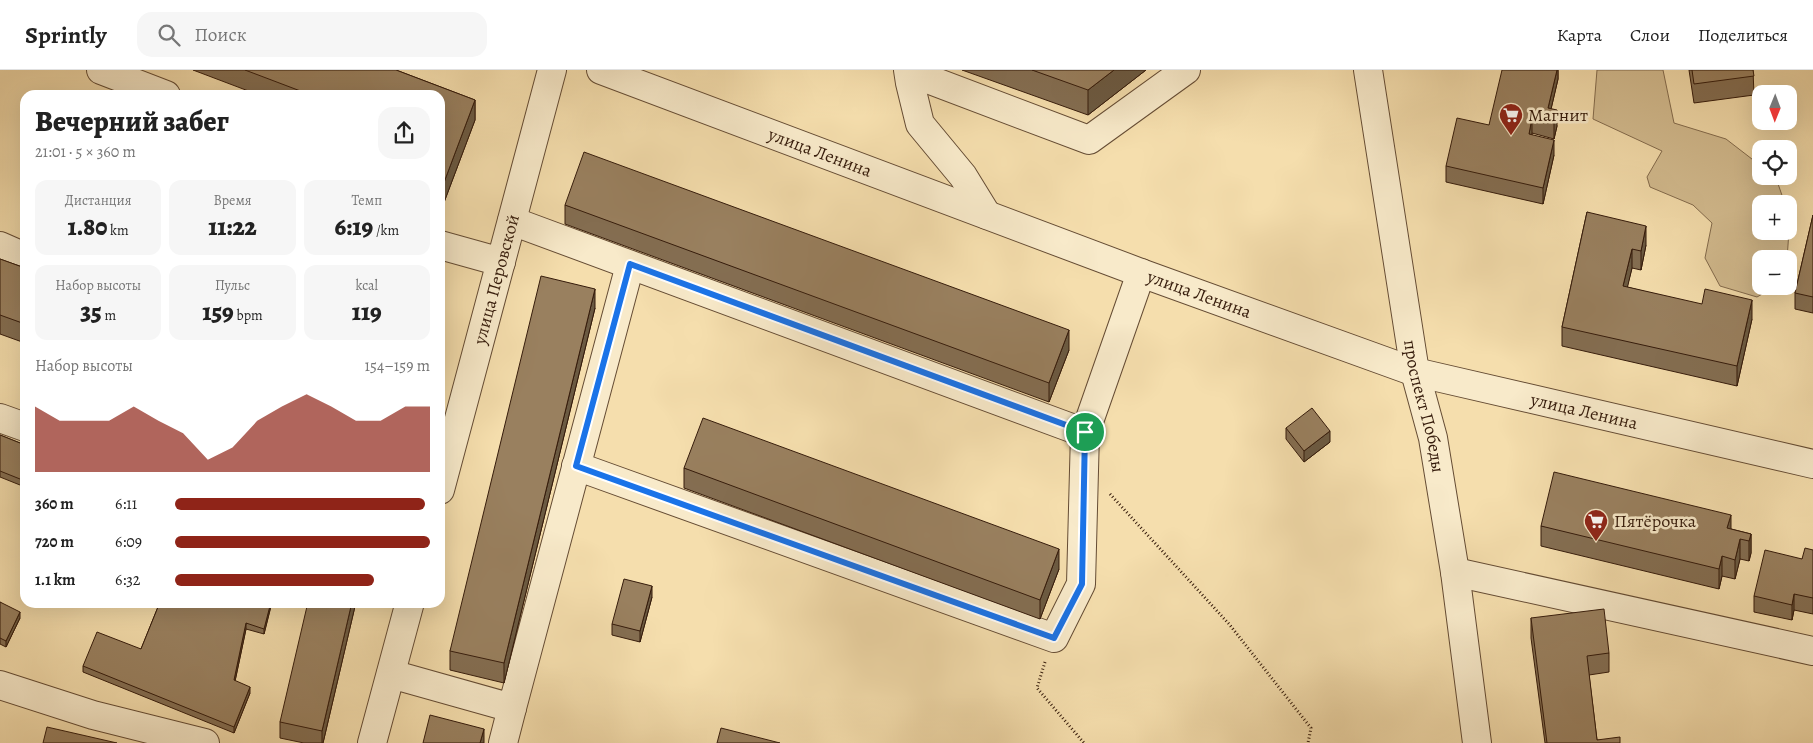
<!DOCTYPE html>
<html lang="ru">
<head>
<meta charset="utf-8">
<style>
	body { margin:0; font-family:Alegreya,serif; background:#f6f6f6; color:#222; height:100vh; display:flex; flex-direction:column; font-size:19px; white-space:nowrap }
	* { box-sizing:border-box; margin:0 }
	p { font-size:16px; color:#767676 }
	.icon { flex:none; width:28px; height:28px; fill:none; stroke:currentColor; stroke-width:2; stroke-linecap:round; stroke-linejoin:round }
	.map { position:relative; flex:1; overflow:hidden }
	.sheet { position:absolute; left:20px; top:20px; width:425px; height:518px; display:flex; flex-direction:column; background:#fff; border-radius:15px; box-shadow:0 5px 20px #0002 }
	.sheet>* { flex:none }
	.needle { width:32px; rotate:181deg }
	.buttons { position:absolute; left:1752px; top:15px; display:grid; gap:10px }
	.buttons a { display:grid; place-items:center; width:45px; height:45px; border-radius:10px; background:#fff; box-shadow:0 5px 20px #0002; font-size:25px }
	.pin { position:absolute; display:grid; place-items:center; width:42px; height:42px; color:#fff; margin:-21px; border:2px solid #fff; border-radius:50%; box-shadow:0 1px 5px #0007 }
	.round { display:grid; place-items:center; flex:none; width:52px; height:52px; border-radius:15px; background:#f6f6f6 }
	.headline { display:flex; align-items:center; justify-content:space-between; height:85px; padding:0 15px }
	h1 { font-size:28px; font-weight:800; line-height:38px }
	.stats { display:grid; grid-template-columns:repeat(3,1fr); gap:8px; height:85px; padding:5px 15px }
	.stats div { display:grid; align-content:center; border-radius:12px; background:#f6f6f6; text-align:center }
	.stats b { font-size:25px; font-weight:800 }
	.stats small { font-size:14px; font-weight:400 }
	.stats p { font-size:14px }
	.chart { height:140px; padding:10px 15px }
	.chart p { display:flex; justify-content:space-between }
	.chart svg { width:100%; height:90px; margin-top:5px; fill:#8f2418; opacity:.7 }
	ul { padding:0 15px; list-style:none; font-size:16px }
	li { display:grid; grid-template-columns:80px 60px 1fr; align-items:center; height:38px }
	li i { height:12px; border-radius:6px; background:#8f2418 }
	header { display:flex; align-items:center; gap:30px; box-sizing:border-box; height:70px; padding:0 25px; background:#fff; border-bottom:1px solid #e0e0e0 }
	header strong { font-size:24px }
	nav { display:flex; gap:28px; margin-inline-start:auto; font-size:18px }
	.search { width:350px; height:45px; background:#f6f6f6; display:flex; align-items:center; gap:12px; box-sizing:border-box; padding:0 18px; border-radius:15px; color:#767676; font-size:19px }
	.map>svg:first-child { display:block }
	.green { fill:#d4bd91; stroke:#846c4e }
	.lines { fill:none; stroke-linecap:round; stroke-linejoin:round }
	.minor-casing { stroke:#654c34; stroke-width:30 }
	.path { stroke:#351b0b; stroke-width:3; stroke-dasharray:1 2.5; stroke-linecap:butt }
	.minor { stroke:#f8eaca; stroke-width:28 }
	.wall { fill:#846e52; stroke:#351b0b }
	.shaded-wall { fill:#6b5a42; stroke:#351b0b }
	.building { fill:#99805f; stroke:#351b0b }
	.route-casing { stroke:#fff; stroke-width:10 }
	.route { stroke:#1a73e8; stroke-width:6 }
	.labels { text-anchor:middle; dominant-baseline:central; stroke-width:5; stroke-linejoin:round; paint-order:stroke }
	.poi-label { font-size:18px; fill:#351b0b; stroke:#f8eaca; text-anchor:start }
	.street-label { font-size:18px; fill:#351b0b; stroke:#f8eaca }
</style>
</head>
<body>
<header>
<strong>Sprintly</strong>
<div class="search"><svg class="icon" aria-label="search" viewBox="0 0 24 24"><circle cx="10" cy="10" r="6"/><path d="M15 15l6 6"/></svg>Поиск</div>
<nav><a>Карта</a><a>Слои</a><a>Поделиться</a></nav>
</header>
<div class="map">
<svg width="1813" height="673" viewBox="0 0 1813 673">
	<rect width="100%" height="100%" fill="#f5dead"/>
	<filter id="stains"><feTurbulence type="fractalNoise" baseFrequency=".004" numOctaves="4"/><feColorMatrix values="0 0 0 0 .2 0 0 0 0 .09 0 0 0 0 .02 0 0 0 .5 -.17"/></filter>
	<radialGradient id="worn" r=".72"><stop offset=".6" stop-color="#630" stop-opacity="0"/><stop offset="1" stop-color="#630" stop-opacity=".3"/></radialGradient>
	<polygon class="green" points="1597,0 1663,0 1674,53 1726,69 1761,96 1761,106 1774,106 1776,108 1785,134 1761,134 1761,161 1789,161 1789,143 1790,147 1787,189 1761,189 1761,216 1776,216 1757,227 1720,216 1705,188 1712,153 1693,135 1650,117 1647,107 1662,81 1593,49"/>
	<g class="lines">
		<g class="minor-casing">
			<g id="minor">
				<polyline points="101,0 166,25"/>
				<path id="s1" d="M601,0L1141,203L1415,302L1813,394"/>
				<polyline points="908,0 910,13 920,54 963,106 987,145"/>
				<path id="s2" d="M1368,0L1415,302L1433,368L1455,502L1477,673"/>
				<polyline points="909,2 1089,70 1186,0"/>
				<polyline points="512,151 1085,363 1141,203"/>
				<polyline points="440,175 501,192"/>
				<polyline points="0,176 25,187"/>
				<polyline points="0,348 25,357"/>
				<polyline points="576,396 1054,568 1081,514 1085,363"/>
				<path id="s3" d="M440,420L552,0"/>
				<polyline points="1455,502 1813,581"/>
				<polyline points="391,604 512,638 630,195"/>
				<polyline points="0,615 93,645 205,673"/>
				<polyline points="372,673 410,532"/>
				<polyline points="503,673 512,638"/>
			</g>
		</g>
		<g class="path">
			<polyline points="1110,424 1229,554 1311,658 1308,673"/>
			<polyline points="1045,592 1037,618 1084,673"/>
		</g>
		<use href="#minor" class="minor"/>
	</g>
	<g class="wall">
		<polygon points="193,0 396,0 475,30 475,50 440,143 440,25 259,25"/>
		<polygon points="962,0 1146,0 1088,45"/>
		<polygon points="1558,0 1558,9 1551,39 1557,56 1554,69 1532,63 1532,65 1554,85 1543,134 1446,112 1446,96 1489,55"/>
		<polygon points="1689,0 1753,0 1754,25 1694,33"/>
		<polygon points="565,135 1069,280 1049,332 565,154"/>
		<polygon points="1587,142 1646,175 1641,200 1632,198 1627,217 1752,249 1737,316 1562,276 1562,257"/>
		<polygon points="1813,145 1813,243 1795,239 1795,223"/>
		<polygon points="0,189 25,198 25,273 0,264"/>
		<polygon points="595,238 504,613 450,600 450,581"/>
		<polygon points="1286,358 1330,372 1304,392 1286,369"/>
		<polygon points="0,365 25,375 25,417 0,407"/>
		<polygon points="684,398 1059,499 1040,549 684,418"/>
		<polygon points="1541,456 1731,459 1751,464 1751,483 1749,491 1740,489 1735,509 1722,506 1719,519 1541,476"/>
		<polygon points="1813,480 1813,544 1794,540 1792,550 1754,542 1754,526 1802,489"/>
		<polygon points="652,527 640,572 612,565 612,554"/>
		<polygon points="0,532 20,548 6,577 0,574"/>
		<polygon points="160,532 272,532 264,564 246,559 235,611 250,623 234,663 83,602 83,596 141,579"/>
		<polygon points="356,532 323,673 304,673 280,668 280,652"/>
		<polygon points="1531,548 1609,583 1609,602 1589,605 1597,670 1620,673 1545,673 1531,568"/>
	</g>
	<g class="shaded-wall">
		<polygon points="1114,0 1146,0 1088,45 1088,20"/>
		<polygon points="1557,0 1558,0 1558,9 1548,52 1548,38"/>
		<polygon points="475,30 475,50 440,143 440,123"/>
		<polygon points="1557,40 1557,56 1554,69 1554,53"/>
		<polygon points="1532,48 1532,63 1529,80 1529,64"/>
		<polygon points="1554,70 1554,85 1543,134 1543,118"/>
		<polygon points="1646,156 1646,175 1641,200 1641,181"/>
		<polygon points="1632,179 1632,198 1623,236 1623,216"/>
		<polygon points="595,219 595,238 504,613 504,593"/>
		<polygon points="1752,230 1752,249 1737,316 1737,296"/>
		<polygon points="1069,260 1069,280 1049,332 1049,313"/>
		<polygon points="1330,361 1330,372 1304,392 1304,381"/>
		<polygon points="1731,445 1731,464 1727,458"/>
		<polygon points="1751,464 1751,483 1749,491 1749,471"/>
		<polygon points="1740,469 1740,489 1735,509 1735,490"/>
		<polygon points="1059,479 1059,499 1040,549 1040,530"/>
		<polygon points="1722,486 1722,506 1719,519 1719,499"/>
		<polygon points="652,516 652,527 640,572 640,561"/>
		<polygon points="1794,524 1794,540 1792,550 1792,535"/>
		<polygon points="271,532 272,532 264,564 264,559"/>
		<polygon points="352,532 356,532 323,673 322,673 322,661"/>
		<polygon points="20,542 20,548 6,577 6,571"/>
		<polygon points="246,553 246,559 234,616 234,610"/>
		<polygon points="250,617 250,623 234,663 234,657"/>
		<polygon points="484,659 484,673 480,673"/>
	</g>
	<g class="building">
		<polygon points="245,0 396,0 475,30 440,123 440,25 311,25"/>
		<polygon points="1032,0 1114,0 1088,20"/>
		<polygon points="1502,0 1557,0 1548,38 1557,40 1554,53 1532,48 1529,64 1554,70 1543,118 1446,96 1457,48 1489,55"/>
		<polygon points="1692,0 1753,0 1754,6 1694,14"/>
		<polygon points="584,82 1069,260 1049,313 565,135"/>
		<polygon points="1587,142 1646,156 1641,181 1632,179 1623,216 1702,234 1705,219 1752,230 1737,296 1562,257"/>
		<polygon points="1813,145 1813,227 1795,223"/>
		<polygon points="0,189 25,198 25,254 0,245"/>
		<polygon points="541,206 595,219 504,593 450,581"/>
		<polygon points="1312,338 1330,361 1304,381 1286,358"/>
		<polygon points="703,348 1059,479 1040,530 684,398"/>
		<polygon points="0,365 25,375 25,411 0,401"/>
		<polygon points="1554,402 1731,445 1727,458 1751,464 1749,471 1740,469 1735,490 1722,486 1719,499 1541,456"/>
		<polygon points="1805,478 1813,480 1813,528 1794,524 1792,535 1754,526 1765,480 1802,489"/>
		<polygon points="624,509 652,516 640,561 612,554"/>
		<polygon points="0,532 20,542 6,571 0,568"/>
		<polygon points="160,532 271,532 264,559 246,553 234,610 250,617 234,657 83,596 97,562 141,579"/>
		<polygon points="308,532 352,532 322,661 280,652"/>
		<polygon points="1604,539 1609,583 1587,586 1597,670 1620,667 1620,673 1547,673 1531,548"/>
		<polygon points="430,645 484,659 480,673 423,673"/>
		<polygon points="47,657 117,673 43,673"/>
		<polygon points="721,658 780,673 717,673"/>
	</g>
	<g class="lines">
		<g class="route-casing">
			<polygon id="route" points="630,194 1085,362 1082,514 1054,568 576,396"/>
		</g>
		<use href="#route" class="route"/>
	</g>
	<defs>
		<g id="supermarket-pin" transform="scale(1.25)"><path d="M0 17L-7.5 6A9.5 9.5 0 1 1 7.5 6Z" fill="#8f2418" stroke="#f8eaca"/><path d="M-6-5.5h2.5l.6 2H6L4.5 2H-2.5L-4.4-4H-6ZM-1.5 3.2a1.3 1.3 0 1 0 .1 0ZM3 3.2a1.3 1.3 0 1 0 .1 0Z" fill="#fff"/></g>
	</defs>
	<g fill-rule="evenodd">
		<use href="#supermarket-pin" x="1511" y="45"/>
		<use href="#supermarket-pin" x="1596" y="451"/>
	</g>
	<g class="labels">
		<g class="poi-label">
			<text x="1528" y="45">Магнит</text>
			<text x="1614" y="451">Пятёрочка</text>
		</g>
		<g class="street-label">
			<text stroke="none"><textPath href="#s1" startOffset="234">улица Ленина</textPath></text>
			<text stroke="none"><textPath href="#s3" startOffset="218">улица Перовской</textPath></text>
			<text stroke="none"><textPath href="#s1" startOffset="639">улица Ленина</textPath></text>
			<text stroke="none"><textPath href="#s2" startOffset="341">проспект Победы</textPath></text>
			<text stroke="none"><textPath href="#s1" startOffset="1042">улица Ленина</textPath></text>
		</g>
	</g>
	<rect width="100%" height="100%" filter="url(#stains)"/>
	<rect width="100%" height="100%" fill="url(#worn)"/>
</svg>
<div class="buttons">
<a><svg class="needle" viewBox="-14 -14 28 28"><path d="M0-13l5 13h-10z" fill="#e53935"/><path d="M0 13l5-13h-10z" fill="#767676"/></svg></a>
<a><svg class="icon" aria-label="locate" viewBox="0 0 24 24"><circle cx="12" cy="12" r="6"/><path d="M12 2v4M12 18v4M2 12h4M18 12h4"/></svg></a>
<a>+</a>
<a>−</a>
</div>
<div class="pin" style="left:1085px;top:362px;background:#1e9e55"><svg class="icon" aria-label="arrive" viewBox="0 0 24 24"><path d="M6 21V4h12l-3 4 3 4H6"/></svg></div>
<section class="sheet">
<div class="headline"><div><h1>Вечерний забег</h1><p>21:01 · 5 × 360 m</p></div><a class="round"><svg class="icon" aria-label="share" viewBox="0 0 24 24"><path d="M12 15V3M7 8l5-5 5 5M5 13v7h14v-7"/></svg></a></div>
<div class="stats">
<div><p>Дистанция</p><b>1.80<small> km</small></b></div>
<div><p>Время</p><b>11:22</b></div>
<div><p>Темп</p><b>6:19<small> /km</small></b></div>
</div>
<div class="stats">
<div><p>Набор высоты</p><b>35<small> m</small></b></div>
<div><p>Пульс</p><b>159<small> bpm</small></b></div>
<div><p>kcal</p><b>119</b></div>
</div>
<div class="chart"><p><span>Набор высоты</span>154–159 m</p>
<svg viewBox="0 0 160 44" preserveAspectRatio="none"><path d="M0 44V12L10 19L20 19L30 19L40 12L50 19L60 25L70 38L80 32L90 19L100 12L110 6L120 12L130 19L140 19L150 12L160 12V44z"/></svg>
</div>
<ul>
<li><b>360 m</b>6:11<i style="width:98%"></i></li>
<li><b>720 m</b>6:09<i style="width:100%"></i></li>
<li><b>1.1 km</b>6:32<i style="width:78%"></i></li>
</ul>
</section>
</div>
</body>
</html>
